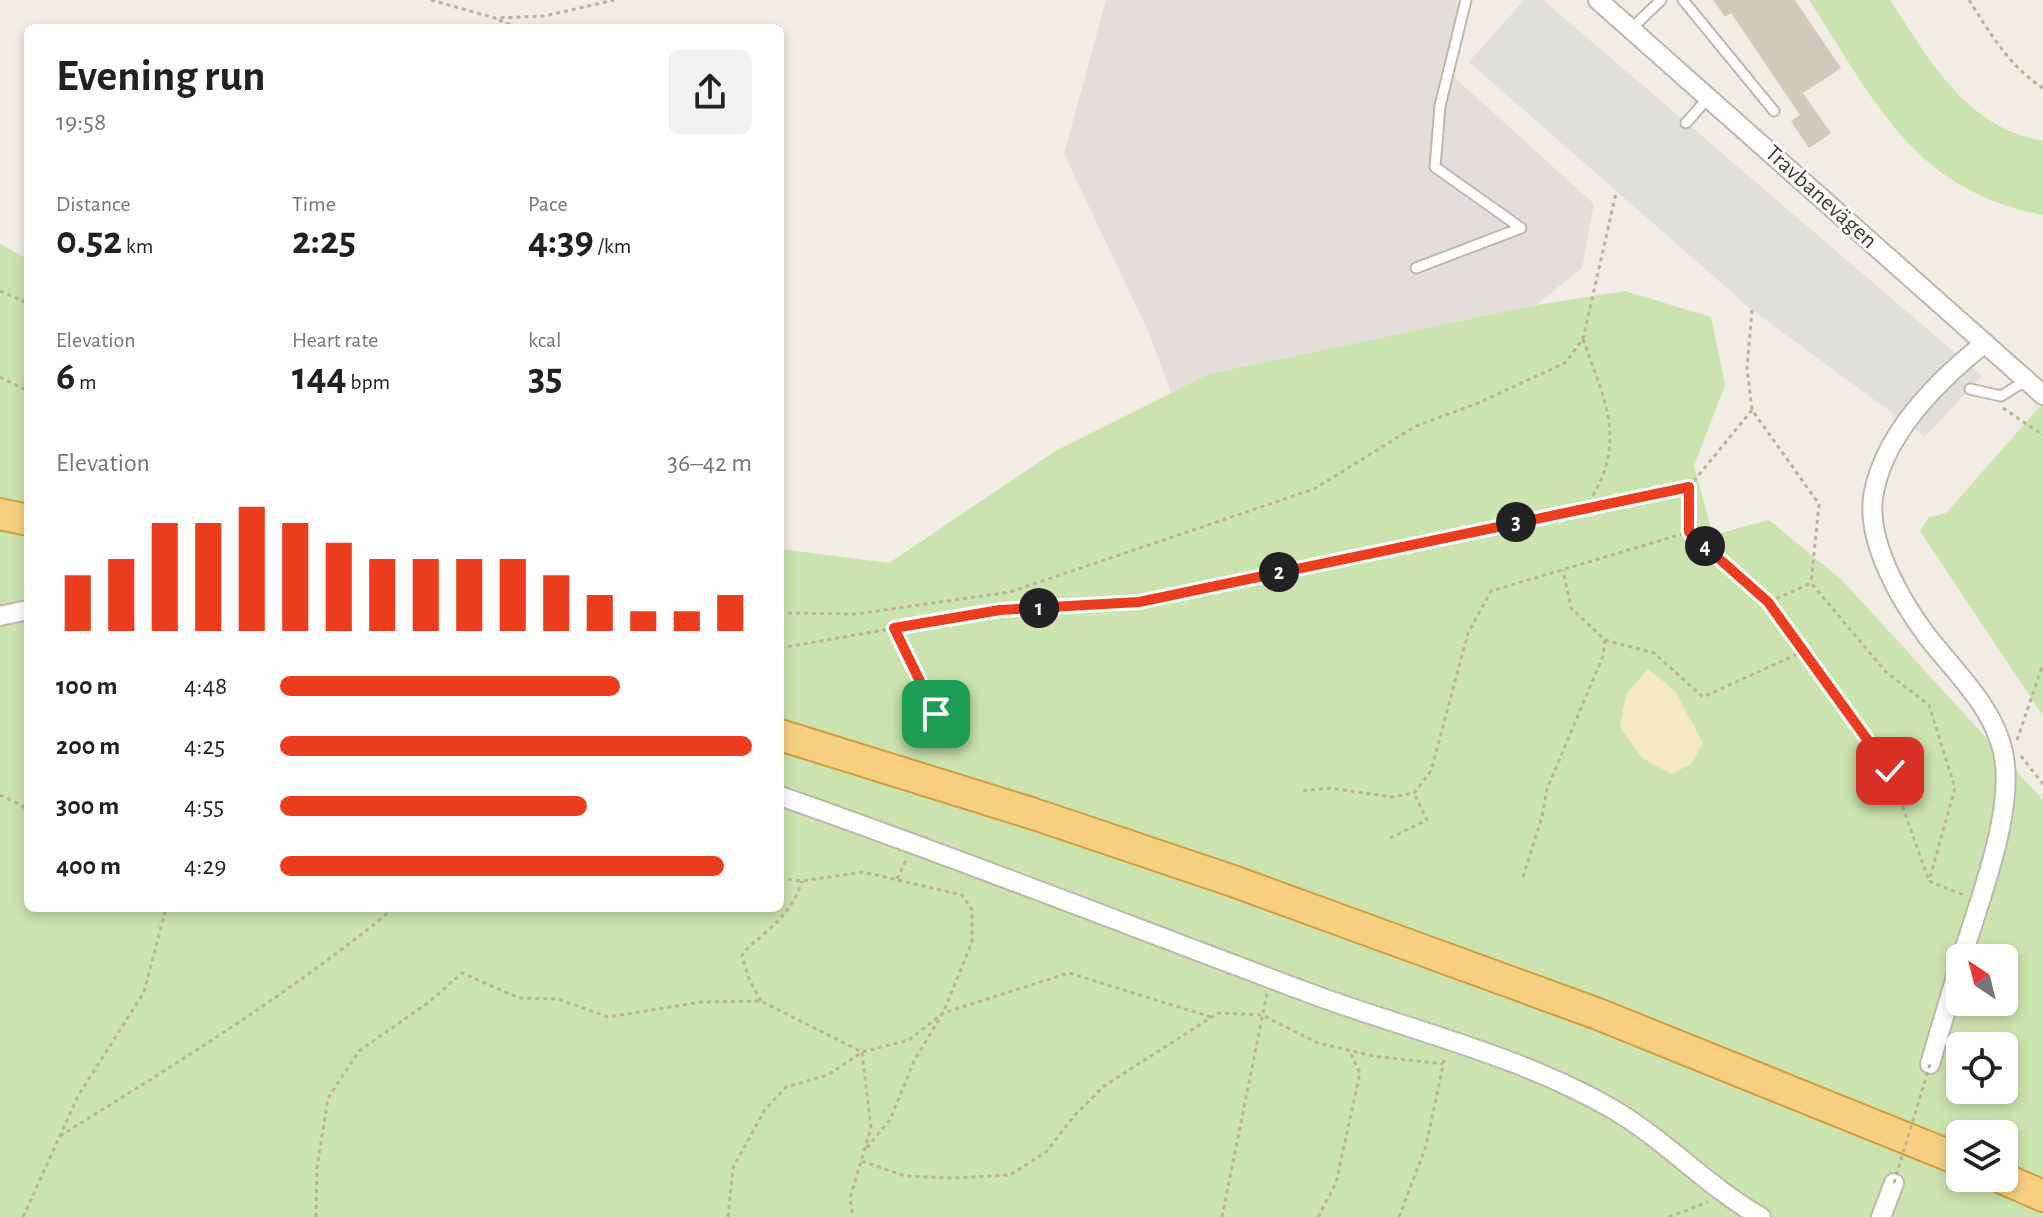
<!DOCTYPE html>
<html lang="en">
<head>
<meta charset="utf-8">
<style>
	body { margin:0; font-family:"Alegreya Sans",sans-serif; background:#f2f2f2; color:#222; height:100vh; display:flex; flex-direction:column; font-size:30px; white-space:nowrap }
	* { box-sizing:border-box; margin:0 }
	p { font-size:26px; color:#767676 }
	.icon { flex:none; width:44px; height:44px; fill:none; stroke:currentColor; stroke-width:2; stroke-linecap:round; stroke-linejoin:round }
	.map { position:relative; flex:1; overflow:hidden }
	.sheet { position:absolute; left:24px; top:24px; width:760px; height:888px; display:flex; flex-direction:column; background:#fff; border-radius:12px; box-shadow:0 4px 12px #0003 }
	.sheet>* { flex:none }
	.needle { width:52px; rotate:325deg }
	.tools { position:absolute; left:1946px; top:944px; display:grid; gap:16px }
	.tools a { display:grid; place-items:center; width:72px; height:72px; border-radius:12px; background:#fff; box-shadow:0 4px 12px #0003; font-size:40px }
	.pin { position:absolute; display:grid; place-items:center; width:68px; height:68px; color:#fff; margin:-34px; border-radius:16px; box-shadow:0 4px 12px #0006 }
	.km { position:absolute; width:40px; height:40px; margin:-20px; border-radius:50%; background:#222; color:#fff; font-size:22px; line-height:40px; text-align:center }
	.round { display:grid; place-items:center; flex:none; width:84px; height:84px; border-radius:12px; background:#f2f2f2 }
	.headline { display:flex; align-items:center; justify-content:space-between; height:136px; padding:0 32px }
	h1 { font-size:44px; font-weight:700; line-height:60px }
	.stats { display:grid; grid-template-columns:repeat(3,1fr); gap:12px; height:136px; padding:8px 32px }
	.stats div { display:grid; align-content:center }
	.stats b { font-size:40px; font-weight:700 }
	.stats small { font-size:22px; font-weight:400 }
	.stats p { font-size:22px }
	.chart { height:224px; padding:16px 32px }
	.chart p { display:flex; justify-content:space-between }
	.chart svg { width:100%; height:144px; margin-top:8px; stroke:#ec3d1f; stroke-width:6 }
	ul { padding:0 32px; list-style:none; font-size:26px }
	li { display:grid; grid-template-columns:128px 96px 1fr; align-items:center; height:60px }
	li i { height:20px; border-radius:10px; background:#ec3d1f }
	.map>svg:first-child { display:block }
	.industrial { fill:#e3ded9 }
	.green { fill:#cbe3ae; fill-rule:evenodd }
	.sand { fill:#f4e9c1 }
	.parking { fill:#e1dfdc }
	.building { fill:#d1c8ba }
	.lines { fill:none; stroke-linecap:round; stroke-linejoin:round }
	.service-casing { stroke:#beb7aa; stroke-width:13 }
	.minor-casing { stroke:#beb7aa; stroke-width:22 }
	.trunk-casing { stroke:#d39a3c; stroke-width:34 }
	.path { stroke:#bcb099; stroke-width:3; stroke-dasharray:4 4; stroke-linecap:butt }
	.service { stroke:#fff; stroke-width:9 }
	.minor { stroke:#fff; stroke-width:18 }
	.trunk { stroke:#f6d080; stroke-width:30 }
	.path-bridge { stroke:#bcb099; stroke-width:3; stroke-dasharray:4 4; stroke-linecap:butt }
	.route-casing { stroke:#fff; stroke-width:16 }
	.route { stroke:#ec3d1f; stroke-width:10 }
	.labels { text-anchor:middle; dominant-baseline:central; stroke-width:6; stroke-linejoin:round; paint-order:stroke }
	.street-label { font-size:24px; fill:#423d34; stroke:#fff }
</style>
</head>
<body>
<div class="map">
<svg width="2043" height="1217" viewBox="0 0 2043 1217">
	<rect width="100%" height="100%" fill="#f1ede4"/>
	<polygon class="industrial" points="1106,0 1471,0 1443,67 1594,204 1582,268 1536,305 1209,374 1171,393 1149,333 1064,154"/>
	<g class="green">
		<path d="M1809,0H1890C1930,60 1965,127 2043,141V215C1913,190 1875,101 1809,0Z"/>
		<path d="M0,244L28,259V908H780V549L889,563L1057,450L1209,374L1536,305L1625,291L1711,317L1725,385L1694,466L1713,535L1769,520L1842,580L2043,800V1217H0ZM1960,958H2004V1002H1960ZM1960,1046H2004V1090H1960ZM1960,1134H2004V1178H1960Z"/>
		<polygon points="2043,403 2043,716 1920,531 1929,517 1946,513"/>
	</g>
	<polygon class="sand" points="1648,669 1675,691 1703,743 1691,764 1671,774 1642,758 1620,727 1626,694"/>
	<polygon class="parking" points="1524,0 1543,0 1982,376 1925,437 1752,310 1469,62"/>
	<polygon class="building" points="1713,0 1795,0 1841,68 1803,93 1831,133 1809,148 1791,121 1800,115 1731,13 1725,17"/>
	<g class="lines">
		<g class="service-casing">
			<g id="service">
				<polyline points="1683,0 1774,111"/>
				<polyline points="1631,29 1661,0"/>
				<polyline points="1686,123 1708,98"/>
				<polyline points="1416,268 1521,228 1435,167 1440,106 1466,0"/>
				<polyline points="1970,389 2001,396 2027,380"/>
			</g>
		</g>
		<g class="minor-casing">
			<g id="minor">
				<polyline points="1598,0 2043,395"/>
				<polyline points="0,616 28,610"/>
				<path d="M780,796C961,859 1140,930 1320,997C1417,1032 1519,1056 1609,1107C1664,1138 1706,1186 1761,1217"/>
				<path d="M1962,958C1979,900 2016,810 2003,752C1993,706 1954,671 1927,636C1901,601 1867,543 1873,497C1883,434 1937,381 1985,343"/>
				<polyline points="1930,1064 1960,963"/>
				<polyline points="1881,1217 1894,1183"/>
			</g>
		</g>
		<g class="trunk-casing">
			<g id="trunk">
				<polyline points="0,514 28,520"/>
				<polyline points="780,735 1034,814 1233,881 1598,1014 1960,1160"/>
				<polyline points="2002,1178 2043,1196"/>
			</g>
		</g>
		<g class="path">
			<polyline points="431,0 495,18 545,16 614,0"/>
			<path d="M1969,0C1990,33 2009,66 2043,88"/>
			<polyline points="499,20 518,28"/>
			<polyline points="0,291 28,303"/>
			<polyline points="1752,310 1747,368 1752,410 1819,504 1811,583"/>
			<path d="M1583,339C1606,405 1629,444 1585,508"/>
			<polyline points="0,377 28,391"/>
			<polyline points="2003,408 2043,435"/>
			<polyline points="1752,410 1689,487 1689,532 1768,602 1890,771 1929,881"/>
			<polyline points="1769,602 1811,583 1886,672 1929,705 1955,788 1929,881"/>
			<polyline points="780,613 856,614 1010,592 1314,489 1416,426 1476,404 1565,363 1583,339 1616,193"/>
			<polyline points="894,628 936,714"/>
			<polyline points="1605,640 1654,653 1703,697 1804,651"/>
			<polyline points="780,648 1000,610 1139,602 1689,487"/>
			<polyline points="2017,740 2043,664"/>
			<polyline points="2021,756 2043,784"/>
			<polyline points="1303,791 1329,788 1392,797 1414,793 1431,771 1468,633 1491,591 1689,532"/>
			<polyline points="0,795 21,805 28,811"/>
			<polyline points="1390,838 1427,820 1414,793"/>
			<polyline points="1523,877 1542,817 1547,789 1603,656 1605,640 1571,608 1563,570"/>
			<polyline points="780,878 802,881 863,872 962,895 972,910 972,942 943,1013 914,1061 890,1120 865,1150"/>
			<polyline points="897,879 906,860"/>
			<polyline points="1929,881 1966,896"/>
			<path d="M761,1001L749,979L742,956C748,945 756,942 765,933C783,917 794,905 802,881"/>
			<path d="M60,1136C174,1065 290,994 394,908"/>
			<polyline points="862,1161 905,1176 953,1178 1010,1175 1046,1152 1074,1116 1104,1086 1218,1013 1262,1015 1318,1043 1373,1056 1443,1064"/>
			<polyline points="23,1217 78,1096 144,992 166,908"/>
			<polyline points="316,1217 317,1168 328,1098 359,1051 429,1002 462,973 519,998 558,999 608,1017 701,1002 761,1001 862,1052 909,1040 943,1013 1069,973 1211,1017"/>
			<polyline points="728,1217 733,1168 764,1111 786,1087 828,1075 862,1052 871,1128 850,1198 853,1217"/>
			<polyline points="1222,1217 1267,993"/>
			<polyline points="1318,1217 1336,1183 1360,1073 1349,1050"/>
			<polyline points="1399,1217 1426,1146 1445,1056"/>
			<polyline points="1669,1217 1708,1202"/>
		</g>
		<use href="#service" class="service"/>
		<use href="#minor" class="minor"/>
		<use href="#trunk" class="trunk"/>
		<polyline class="path-bridge" points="1894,1183 1930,1064"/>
	</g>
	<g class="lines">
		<g class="route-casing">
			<polyline id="route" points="936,714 894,628 1000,610 1139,602 1689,487 1689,532 1768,602 1890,771"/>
		</g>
		<use href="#route" class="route"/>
	</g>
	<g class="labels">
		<g class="street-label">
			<text transform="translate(1821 197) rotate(42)">Travbanevägen</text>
		</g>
	</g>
</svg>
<div class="tools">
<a><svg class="needle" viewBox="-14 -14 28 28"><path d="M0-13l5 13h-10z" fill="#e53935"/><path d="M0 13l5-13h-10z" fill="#767676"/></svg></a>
<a><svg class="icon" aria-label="locate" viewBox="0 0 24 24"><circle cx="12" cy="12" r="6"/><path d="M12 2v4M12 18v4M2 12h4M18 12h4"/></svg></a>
<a><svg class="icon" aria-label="layers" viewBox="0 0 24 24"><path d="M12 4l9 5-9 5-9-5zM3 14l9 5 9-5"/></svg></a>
</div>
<div class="pin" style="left:936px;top:714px;background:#1e9e55"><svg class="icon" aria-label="arrive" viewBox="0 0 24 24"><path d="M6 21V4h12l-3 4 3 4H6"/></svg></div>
<div class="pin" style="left:1890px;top:771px;background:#d93025"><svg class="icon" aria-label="check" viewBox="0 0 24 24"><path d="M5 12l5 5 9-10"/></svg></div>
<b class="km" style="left:1039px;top:608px">1</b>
<b class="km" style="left:1279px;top:572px">2</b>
<b class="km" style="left:1516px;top:522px">3</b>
<b class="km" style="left:1705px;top:546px">4</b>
<section class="sheet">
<div class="headline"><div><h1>Evening run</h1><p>19:58</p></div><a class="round"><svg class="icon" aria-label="share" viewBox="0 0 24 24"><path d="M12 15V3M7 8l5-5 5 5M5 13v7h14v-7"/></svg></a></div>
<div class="stats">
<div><p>Distance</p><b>0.52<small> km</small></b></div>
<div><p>Time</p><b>2:25</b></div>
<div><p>Pace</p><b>4:39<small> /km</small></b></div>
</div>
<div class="stats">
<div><p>Elevation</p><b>6<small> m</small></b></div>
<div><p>Heart rate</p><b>144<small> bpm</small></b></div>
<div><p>kcal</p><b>35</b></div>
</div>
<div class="chart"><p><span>Elevation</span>36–42 m</p>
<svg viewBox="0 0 160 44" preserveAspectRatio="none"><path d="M5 44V27M15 44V22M25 44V11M35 44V11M45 44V6M55 44V11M65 44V17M75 44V22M85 44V22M95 44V22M105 44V22M115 44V27M125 44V33M135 44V38M145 44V38M155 44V33"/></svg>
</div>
<ul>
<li><b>100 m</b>4:48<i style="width:72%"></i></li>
<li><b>200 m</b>4:25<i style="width:100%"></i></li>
<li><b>300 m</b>4:55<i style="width:65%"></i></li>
<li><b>400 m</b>4:29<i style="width:94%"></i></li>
</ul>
</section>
</div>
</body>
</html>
